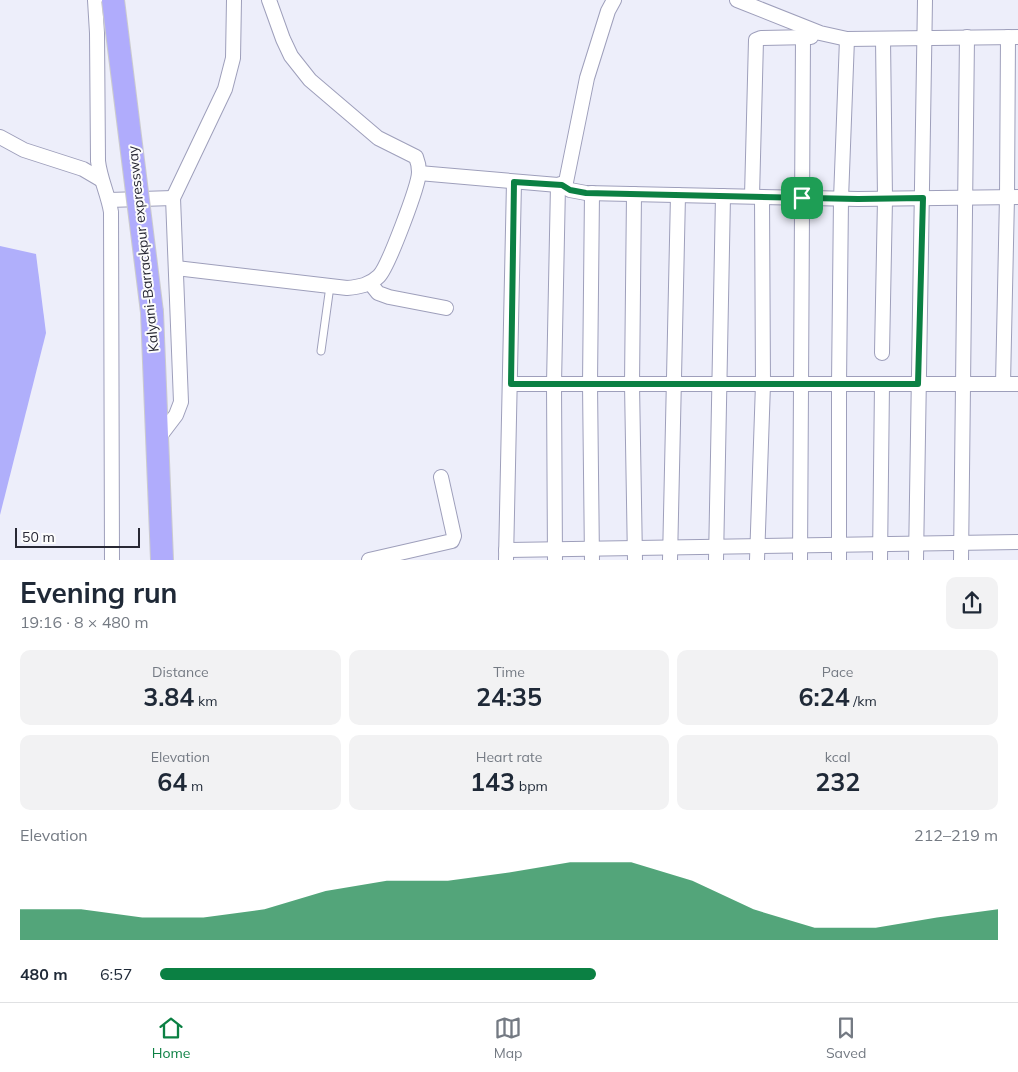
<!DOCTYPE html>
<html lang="en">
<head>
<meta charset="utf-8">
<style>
	body { margin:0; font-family:Mulish,sans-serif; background:#f2f2f3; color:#1f2937; height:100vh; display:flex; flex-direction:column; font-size:19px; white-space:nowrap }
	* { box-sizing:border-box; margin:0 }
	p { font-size:16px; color:#747a83 }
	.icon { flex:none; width:28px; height:28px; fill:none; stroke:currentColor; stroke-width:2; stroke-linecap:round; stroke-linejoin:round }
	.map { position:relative; height:560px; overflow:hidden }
	.sheet { display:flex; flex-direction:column; background:#fff; flex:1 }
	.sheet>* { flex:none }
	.scale { position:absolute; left:15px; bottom:12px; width:125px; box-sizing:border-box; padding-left:5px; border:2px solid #282834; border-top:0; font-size:14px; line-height:18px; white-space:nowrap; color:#282834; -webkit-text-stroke:4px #fcfcfc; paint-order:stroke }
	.pin { position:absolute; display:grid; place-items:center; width:42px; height:42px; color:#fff; margin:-21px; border-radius:10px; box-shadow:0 2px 8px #0006 }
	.round { display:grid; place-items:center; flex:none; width:52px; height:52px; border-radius:10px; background:#f2f2f3 }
	.headline { display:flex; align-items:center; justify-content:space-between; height:85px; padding:0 20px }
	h1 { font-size:28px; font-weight:700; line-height:38px }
	.figures { display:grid; grid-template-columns:repeat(3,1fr); gap:8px; height:85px; padding:5px 20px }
	.figures div { display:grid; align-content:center; border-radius:10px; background:#f2f2f3; text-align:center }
	.figures b { font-size:25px; font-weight:700 }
	.figures small { font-size:14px; font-weight:400 }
	.figures p { font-size:14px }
	.chart { height:140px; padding:10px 20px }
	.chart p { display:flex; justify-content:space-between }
	.chart svg { width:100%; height:90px; margin-top:5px; fill:#0b8043; opacity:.7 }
	ul { padding:0 20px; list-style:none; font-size:16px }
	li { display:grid; grid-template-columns:80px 60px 1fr; align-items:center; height:38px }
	li i { height:12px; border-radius:6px; background:#0b8043 }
	.dock { display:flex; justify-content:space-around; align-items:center; height:70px; border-top:1px solid #e0e1e3; background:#fff; font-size:14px; color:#747a83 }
	.dock a { display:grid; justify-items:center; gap:2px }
	.dock .active { color:#0b8043 }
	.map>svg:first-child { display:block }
	.water { fill:#b0affb }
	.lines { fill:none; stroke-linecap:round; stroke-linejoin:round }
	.service-casing { stroke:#9e9fbb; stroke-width:9 }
	.minor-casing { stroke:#9e9fbb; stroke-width:16 }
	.trunk-casing { stroke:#cbcbce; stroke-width:24 }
	.service { stroke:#fff; stroke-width:7 }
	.minor { stroke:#fff; stroke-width:14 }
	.trunk { stroke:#b0acfc; stroke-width:22 }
	.trunk-bridge-casing { stroke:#cbcbce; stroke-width:24; stroke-linecap:butt }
	.trunk-bridge { stroke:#b0acfc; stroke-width:22 }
	.route-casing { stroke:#fff; stroke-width:10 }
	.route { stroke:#0b8043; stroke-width:6 }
	.labels { text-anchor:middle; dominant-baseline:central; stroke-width:4; stroke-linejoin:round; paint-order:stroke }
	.street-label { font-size:14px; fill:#282834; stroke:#fcfcfc }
</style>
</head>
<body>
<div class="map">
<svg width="1018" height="560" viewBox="0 0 1018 560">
	<rect width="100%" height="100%" fill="#edeefa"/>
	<polygon class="water" points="0,246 36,254 46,333 0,515"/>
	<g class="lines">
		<g class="service-casing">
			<polyline id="service" points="321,351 330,286"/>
		</g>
		<g class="minor-casing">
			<g id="minor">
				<path d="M95,0L97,33L98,161C100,179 108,194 111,212L112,560"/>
				<polyline points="737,0 820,33 847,39 1018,37"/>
				<polyline points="0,137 24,150 83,169 100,179"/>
				<polyline points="419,173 558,185 566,182 587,78 608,11 614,0"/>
				<polyline points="562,185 570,190 586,193 858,199 1018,197"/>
				<polyline points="634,194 632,384 635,560"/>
				<polyline points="752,196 756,40 761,38 811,37"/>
				<polyline points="109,200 173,198"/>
				<path d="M176,268L347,288C359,287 370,285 379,276C388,267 419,185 419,172C419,166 418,162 416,157L378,138L310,80L291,56L283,39L269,0"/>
				<polyline points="370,283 378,293 389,297 446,308"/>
				<polyline points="882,353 885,199 883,39"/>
				<polyline points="511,384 1018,384"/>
				<polyline points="1003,384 1007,197 1008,37"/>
				<polyline points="157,440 176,415 181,402 173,198 225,89 233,58 234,0"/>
				<polyline points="506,550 1018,542"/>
				<polyline points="369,560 452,541 454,536 441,477"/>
				<polyline points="506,560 514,182"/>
				<polyline points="555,560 554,384 558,185"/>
				<polyline points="592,560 590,384 592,193"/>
				<polyline points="670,560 678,195"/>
				<polyline points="716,560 723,196"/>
				<polyline points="757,560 763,384 762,197"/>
				<polyline points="800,560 803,37"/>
				<polyline points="839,560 839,384 841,199 847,39"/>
				<polyline points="880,560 882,384"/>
				<polyline points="916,560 925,0"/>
				<polyline points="961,560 967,37"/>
			</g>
		</g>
		<g class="trunk-casing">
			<polyline id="trunk" points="152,312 162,560"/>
		</g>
		<use href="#service" class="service"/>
		<use href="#minor" class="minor"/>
		<use href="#trunk" class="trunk"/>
		<g class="trunk-bridge-casing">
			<polyline id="trunk-bridge" points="113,0 152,312"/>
		</g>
		<use href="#trunk-bridge" class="trunk-bridge"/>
	</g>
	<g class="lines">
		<g class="route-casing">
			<polygon id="route" points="514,182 562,185 570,190 586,193 858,199 923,198 918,384 511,384"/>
		</g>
		<use href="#route" class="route"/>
	</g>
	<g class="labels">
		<g class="street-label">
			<text transform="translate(143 249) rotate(-96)">Kalyani-Barrackpur expressway</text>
		</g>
	</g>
</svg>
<div class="scale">50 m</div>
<div class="pin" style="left:802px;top:198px;background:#1e9e55"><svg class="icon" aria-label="arrive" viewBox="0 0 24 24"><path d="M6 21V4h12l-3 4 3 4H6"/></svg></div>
</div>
<section class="sheet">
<div class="headline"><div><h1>Evening run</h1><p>19:16 · 8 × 480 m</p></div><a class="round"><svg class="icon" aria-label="share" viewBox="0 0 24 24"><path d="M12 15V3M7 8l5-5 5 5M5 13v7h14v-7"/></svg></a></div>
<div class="figures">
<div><p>Distance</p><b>3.84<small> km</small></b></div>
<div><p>Time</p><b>24:35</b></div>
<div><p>Pace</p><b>6:24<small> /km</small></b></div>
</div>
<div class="figures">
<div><p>Elevation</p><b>64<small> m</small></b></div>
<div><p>Heart rate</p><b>143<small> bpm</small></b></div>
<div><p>kcal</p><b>232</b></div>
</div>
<div class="chart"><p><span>Elevation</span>212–219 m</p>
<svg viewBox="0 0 160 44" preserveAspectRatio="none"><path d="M0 44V29L10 29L20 33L30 33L40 29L50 20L60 15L70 15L80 11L90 6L100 6L110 15L120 29L130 38L140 38L150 33L160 29V44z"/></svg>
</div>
<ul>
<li><b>480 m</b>6:57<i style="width:52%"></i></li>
</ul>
</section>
<nav class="dock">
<a class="active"><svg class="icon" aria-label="home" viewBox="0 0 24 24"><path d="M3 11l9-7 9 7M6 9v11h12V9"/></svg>Home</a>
<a><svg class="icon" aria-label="map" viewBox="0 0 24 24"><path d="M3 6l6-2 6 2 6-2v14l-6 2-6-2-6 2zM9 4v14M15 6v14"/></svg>Map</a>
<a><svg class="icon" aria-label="saved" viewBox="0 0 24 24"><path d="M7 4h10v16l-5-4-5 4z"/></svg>Saved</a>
</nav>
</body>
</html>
